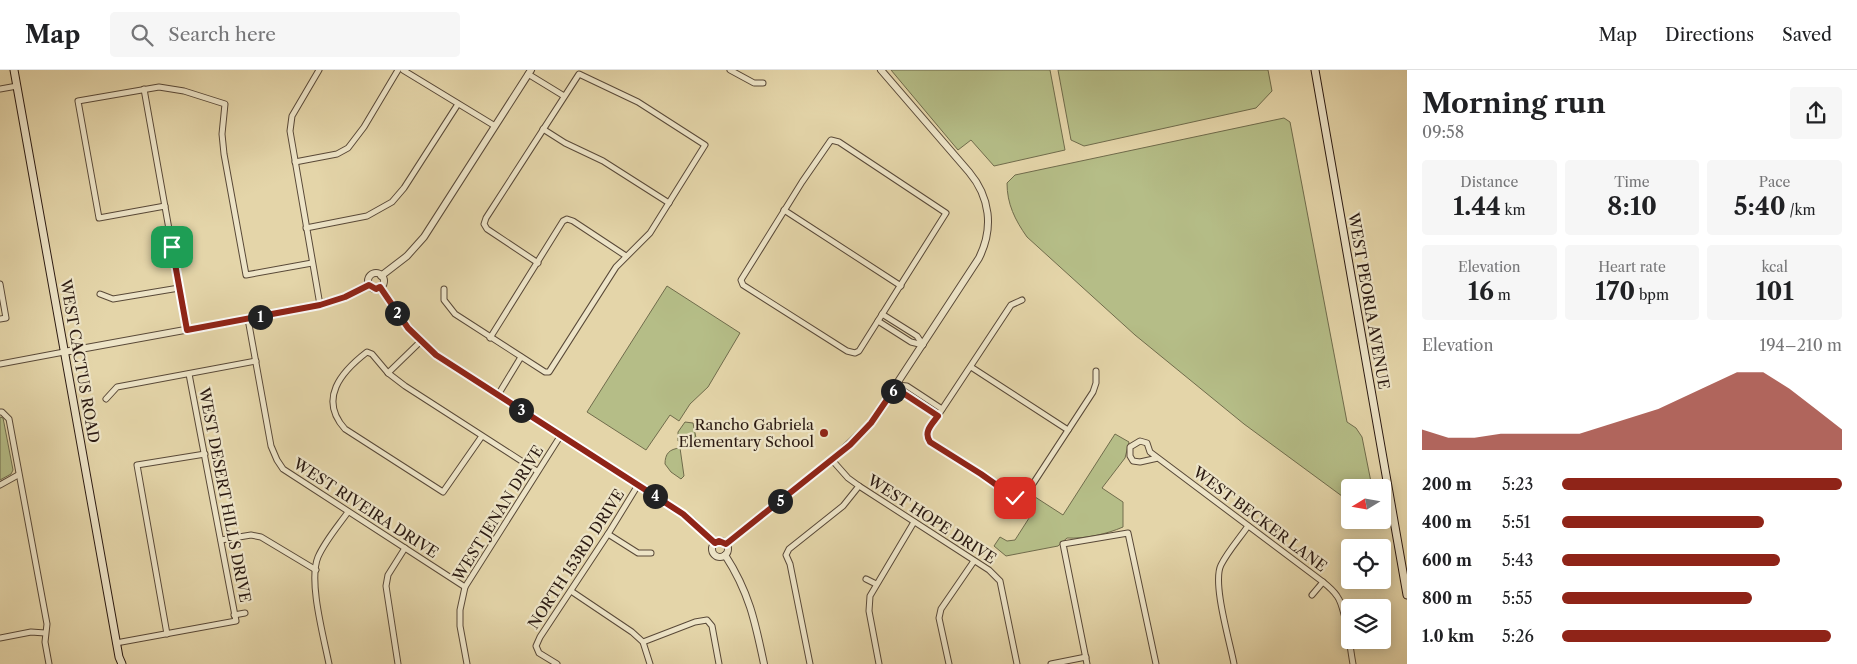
<!DOCTYPE html>
<html lang="en">
<head>
<meta charset="utf-8">
<style>
	body { margin:0; font-family:"Libre Caslon Text",serif; background:#f6f6f6; color:#202124; height:100vh; display:flex; flex-direction:column; font-size:19px; white-space:nowrap }
	* { box-sizing:border-box; margin:0 }
	p { font-size:16px; color:#757577 }
	.icon { flex:none; width:28px; height:28px; fill:none; stroke:currentColor; stroke-width:2; stroke-linecap:round; stroke-linejoin:round }
	.map { position:relative; flex:1; overflow:hidden }
	.side { display:flex; flex-direction:column; background:#fff; width:450px }
	.side>* { flex:none }
	.needle { width:32px; rotate:259deg }
	.tools { position:absolute; left:1341px; top:409px; display:grid; gap:10px }
	.tools a { display:grid; place-items:center; width:50px; height:50px; border-radius:5px; background:#fff; box-shadow:0 2px 12px #0003; font-size:25px }
	.pin { position:absolute; display:grid; place-items:center; width:42px; height:42px; color:#fff; margin:-21px; border-radius:10px; box-shadow:0 2px 8px #0006 }
	.km { position:absolute; width:25px; height:25px; margin:-12px; border-radius:50%; background:#222; color:#fff; font-size:14px; line-height:25px; text-align:center }
	.round { display:grid; place-items:center; flex:none; width:52px; height:52px; border-radius:5px; background:#f6f6f6 }
	.headline { display:flex; align-items:center; justify-content:space-between; height:85px; padding:0 15px }
	h1 { font-size:28px; font-weight:700; line-height:38px }
	.figures { display:grid; grid-template-columns:repeat(3,1fr); gap:8px; height:85px; padding:5px 15px }
	.figures div { display:grid; align-content:center; border-radius:5px; background:#f6f6f6; text-align:center }
	.figures b { font-size:25px; font-weight:700 }
	.figures small { font-size:14px; font-weight:400 }
	.figures p { font-size:14px }
	.chart { height:140px; padding:10px 15px }
	.chart p { display:flex; justify-content:space-between }
	.chart svg { width:100%; height:90px; margin-top:5px; fill:#8f2418; opacity:.7 }
	ul { padding:0 15px; list-style:none; font-size:16px }
	li { display:grid; grid-template-columns:80px 60px 1fr; align-items:center; height:38px }
	li i { height:12px; border-radius:6px; background:#8f2418 }
	header { display:flex; align-items:center; gap:30px; box-sizing:border-box; height:70px; padding:0 25px; background:#fff; border-bottom:1px solid #e0e0e0 }
	header strong { font-size:24px }
	nav { display:flex; gap:28px; margin-inline-start:auto; font-size:18px }
	.search { width:350px; height:45px; background:#f6f6f6; display:flex; align-items:center; gap:12px; box-sizing:border-box; padding:0 18px; border-radius:5px; color:#757577; font-size:19px }
	main { display:flex; flex:1; min-height:0 }
	.map>svg:first-child { display:block }
	.green { fill:#b5bd87; stroke:#706c4c }
	.lines { fill:none; stroke-linecap:round; stroke-linejoin:round }
	.minor-casing { stroke:#594938; stroke-width:7 }
	.tertiary-casing { stroke:#594938; stroke-width:8 }
	.secondary-casing { stroke:#2b1a12; stroke-width:9 }
	.minor { stroke:#ede4c7; stroke-width:5 }
	.tertiary { stroke:#ede4c7; stroke-width:6 }
	.secondary { stroke:#ede4c7; stroke-width:7 }
	.route-casing { stroke:#fff; stroke-width:10 }
	.route { stroke:#8f2418; stroke-width:6 }
	.poi-dot { fill:#8f2418; stroke:#ede4c7; stroke-width:2 }
	.labels { text-anchor:middle; dominant-baseline:central; stroke-width:4.5; stroke-linejoin:round; paint-order:stroke }
	.street-label { font-size:15px; fill:#2b1a12; stroke:#ede4c7 }
	.poi-label { font-size:15px; fill:#2b1a12; stroke:#ede4c7; text-anchor:end }
</style>
</head>
<body>
<header>
<strong>Map</strong>
<div class="search"><svg class="icon" aria-label="search" viewBox="0 0 24 24"><circle cx="10" cy="10" r="6"/><path d="M15 15l6 6"/></svg>Search here</div>
<nav><a>Map</a><a>Directions</a><a>Saved</a></nav>
</header>
<main>
<div class="map">
<svg width="1407" height="594" viewBox="0 0 1407 594">
	<rect width="100%" height="100%" fill="#e4d5a9"/>
	<filter id="stains"><feTurbulence type="fractalNoise" baseFrequency=".004" numOctaves="4"/><feColorMatrix values="0 0 0 0 .2 0 0 0 0 .09 0 0 0 0 .02 0 0 0 .5 -.17"/></filter>
	<radialGradient id="worn" r=".72"><stop offset=".6" stop-color="#630" stop-opacity="0"/><stop offset="1" stop-color="#630" stop-opacity=".3"/></radialGradient>
	<g class="green">
		<polygon points="891,0 1050,0 1065,80 994,96 971,70 958,80"/>
		<polygon points="1058,0 1268,0 1272,21 1256,38 1084,76 1071,70"/>
		<path d="M1284,48L1290,52L1347,352L1356,358L1362,367L1372,417L1350,418V432L1244,354L1135,265L1027,167C1015,150 1007,134 1007,113L1015,105Z"/>
		<polygon points="667,216 740,263 708,317 690,334 679,351 670,345 646,380 587,342"/>
		<polygon points="0,347 3,348 4,353 13,400 11,404 0,410"/>
		<polygon points="685,352 693,353 696,368 678,371 678,362"/>
		<path d="M1115,364L1129,372L1125,388L1102,418L1123,432V457C1107,464 1085,469 1067,468L1058,476L1006,486L994,476L1000,467L1007,471L1015,470L1031,445L1026,434L1032,425L1063,445Z"/>
		<path d="M680,378L684,406L681,409L671,402L665,394C665,384 669,379 680,378Z"/>
	</g>
	<g class="lines">
		<g class="minor-casing">
			<g id="minor">
				<polyline points="319,0 292,46 290,61 320,235"/>
				<polyline points="403,0 495,56"/>
				<polyline points="730,0 754,13 763,13"/>
				<polyline points="528,4 564,26"/>
				<polyline points="0,19 17,16"/>
				<polyline points="144,19 187,260"/>
				<polyline points="543,59 565,73 603,91 669,133"/>
				<polygon points="831,70 839,72 946,143 859,281 855,283 847,281 743,215 741,210 802,112"/>
				<polyline points="295,92 337,84 348,78 364,57 398,0"/>
				<polyline points="165,136 99,148 78,31 159,17 184,21 225,34 222,64 224,84 246,205 312,193"/>
				<polyline points="784,140 901,216"/>
				<polyline points="306,158 367,146 392,132 404,118 458,34"/>
				<polyline points="0,214 6,248 0,249"/>
				<polyline points="444,219 444,230 455,244 545,302 549,302 616,197 650,163 705,75 638,32 579,4 486,148 484,154 487,159 538,193"/>
				<polyline points="100,224 113,229 179,218"/>
				<polyline points="1022,230 1011,235 927,362 927,368 930,372 981,404 1015,427 1022,429 1025,426 1093,322 1096,313 1096,301"/>
				<polyline points="882,244 917,266 923,275"/>
				<polyline points="248,249 271,376 277,390 283,399 465,517"/>
				<polyline points="878,251 911,272 923,275"/>
				<polyline points="490,268 563,151 567,149 573,151 626,186"/>
				<polyline points="0,294 64,282"/>
				<polyline points="971,297 1068,360"/>
				<polyline points="388,303 421,271"/>
				<polyline points="897,315 907,316 942,339"/>
				<polyline points="897,315 903,323 938,346"/>
				<polyline points="498,325 521,287"/>
				<polyline points="106,329 117,317 256,291"/>
				<polyline points="0,342 2,342 9,349 47,554 45,572 49,594"/>
				<path d="M482,366L443,422L345,359C318,329 341,302 367,282L372,284L388,303L405,316L537,401"/>
				<path d="M1158,388L1140,392L1133,391L1130,386V377L1140,371L1147,373L1150,382L1158,388L1323,512C1328,516 1333,520 1337,526C1346,538 1350,578 1353,594"/>
				<polyline points="832,390 848,408 859,416 989,500 1000,511 1017,594"/>
				<polyline points="0,415 18,405"/>
				<polyline points="608,464 638,483 651,483"/>
				<polyline points="221,470 251,465 261,467 316,500"/>
				<polyline points="866,509 876,514"/>
				<polyline points="571,521 632,562 643,572 650,594"/>
				<polyline points="1312,525 1323,512"/>
				<polyline points="234,545 245,543"/>
				<polyline points="167,564 137,395 205,384"/>
				<polyline points="0,568 31,562 45,563"/>
				<polyline points="643,572 695,552 707,550 712,556 719,594"/>
				<polyline points="116,573 236,551 189,304"/>
				<path d="M329,594C324,568 308,511 318,487C325,471 338,456 348,442"/>
				<polyline points="398,594 386,516 388,505 405,478"/>
				<polyline points="467,594 460,556 460,540 465,517 561,365"/>
				<polyline points="557,594 539,583 536,576 540,567 608,464 638,415"/>
				<polyline points="810,594 790,494 786,485 789,479 843,436 859,416"/>
				<polyline points="879,594 869,541 870,526 914,452"/>
				<polyline points="949,594 939,548 941,539 974,491"/>
				<polyline points="1051,594 1086,587"/>
				<polyline points="1087,594 1063,474 1128,463 1156,594"/>
				<path d="M1234,594C1230,572 1212,513 1221,495C1228,481 1239,469 1248,456"/>
			</g>
		</g>
		<g class="tertiary-casing">
			<g id="tertiary">
				<circle cx="376" cy="211" r="8"/>
				<polyline points="381,206 407,186 424,167 531,0"/>
				<polyline points="380,217 408,257 436,285 676,439 692,451 715,473"/>
				<polyline points="64,282 305,238 345,227 369,215"/>
				<circle cx="720" cy="479" r="8"/>
				<path d="M726,474L832,390L871,353L979,188C994,158 990,127 969,102L881,0"/>
				<path d="M725,485C749,522 755,551 764,594"/>
			</g>
		</g>
		<g class="secondary-casing">
			<g id="secondary">
				<polyline points="14,0 119,587 122,594"/>
				<polyline points="1315,0 1407,525"/>
			</g>
		</g>
		<use href="#minor" class="minor"/>
		<use href="#tertiary" class="tertiary"/>
		<use href="#secondary" class="secondary"/>
	</g>
	<g class="lines">
		<g class="route-casing">
			<path id="route" d="M172,177L187,260L320,235L345,227L369,215L376,219L380,217L408,258L436,285L683,444L715,473L719,471L726,474L850,375L871,353L897,315L903,323L938,346C932,354 923,362 930,372L981,404L1015,428"/>
		</g>
		<use href="#route" class="route"/>
	</g>
	<circle class="poi-dot" cx="824" cy="363" r="5"/>
	<g class="labels">
		<g class="street-label">
			<text transform="translate(1369 231) rotate(80)">WEST PEORIA AVENUE</text>
			<text transform="translate(80 291) rotate(80)">WEST CACTUS ROAD</text>
			<text transform="translate(225 425) rotate(79)">WEST DESERT HILLS DRIVE</text>
			<text transform="translate(366 438) rotate(33)">WEST RIVEIRA DRIVE</text>
			<text transform="translate(498 443) rotate(-58)">WEST JENAN DRIVE</text>
			<text transform="translate(932 449) rotate(33)">WEST HOPE DRIVE</text>
			<text transform="translate(1260 449) rotate(37)">WEST BECKER LANE</text>
			<text transform="translate(576 489) rotate(-57)">NORTH 153RD DRIVE</text>
		</g>
		<g class="poi-label">
			<text x="814" y="354">Rancho Gabriela<tspan x="814" dy="17">Elementary School</tspan></text>
		</g>
	</g>
	<rect width="100%" height="100%" filter="url(#stains)"/>
	<rect width="100%" height="100%" fill="url(#worn)"/>
</svg>
<div class="tools">
<a><svg class="needle" viewBox="-14 -14 28 28"><path d="M0-13l5 13h-10z" fill="#e53935"/><path d="M0 13l5-13h-10z" fill="#757577"/></svg></a>
<a><svg class="icon" aria-label="locate" viewBox="0 0 24 24"><circle cx="12" cy="12" r="6"/><path d="M12 2v4M12 18v4M2 12h4M18 12h4"/></svg></a>
<a><svg class="icon" aria-label="layers" viewBox="0 0 24 24"><path d="M12 4l9 5-9 5-9-5zM3 14l9 5 9-5"/></svg></a>
</div>
<div class="pin" style="left:172px;top:177px;background:#1e9e55"><svg class="icon" aria-label="arrive" viewBox="0 0 24 24"><path d="M6 21V4h12l-3 4 3 4H6"/></svg></div>
<div class="pin" style="left:1015px;top:428px;background:#d93025"><svg class="icon" aria-label="check" viewBox="0 0 24 24"><path d="M5 12l5 5 9-10"/></svg></div>
<b class="km" style="left:260px;top:247px">1</b>
<b class="km" style="left:397px;top:243px">2</b>
<b class="km" style="left:521px;top:340px">3</b>
<b class="km" style="left:655px;top:426px">4</b>
<b class="km" style="left:780px;top:431px">5</b>
<b class="km" style="left:893px;top:321px">6</b>
</div>
<section class="side">
<div class="headline"><div><h1>Morning run</h1><p>09:58</p></div><a class="round"><svg class="icon" aria-label="share" viewBox="0 0 24 24"><path d="M12 15V3M7 8l5-5 5 5M5 13v7h14v-7"/></svg></a></div>
<div class="figures">
<div><p>Distance</p><b>1.44<small> km</small></b></div>
<div><p>Time</p><b>8:10</b></div>
<div><p>Pace</p><b>5:40<small> /km</small></b></div>
</div>
<div class="figures">
<div><p>Elevation</p><b>16<small> m</small></b></div>
<div><p>Heart rate</p><b>170<small> bpm</small></b></div>
<div><p>kcal</p><b>101</b></div>
</div>
<div class="chart"><p><span>Elevation</span>194–210 m</p>
<svg viewBox="0 0 160 44" preserveAspectRatio="none"><path d="M0 44V34L10 38L20 38L30 36L40 36L50 36L60 36L70 32L80 28L90 24L100 18L110 12L120 6L130 6L140 14L150 24L160 34V44z"/></svg>
</div>
<ul>
<li><b>200 m</b>5:23<i style="width:100%"></i></li>
<li><b>400 m</b>5:51<i style="width:72%"></i></li>
<li><b>600 m</b>5:43<i style="width:78%"></i></li>
<li><b>800 m</b>5:55<i style="width:68%"></i></li>
<li><b>1.0 km</b>5:26<i style="width:96%"></i></li>
</ul>
</section>
</main>
</body>
</html>
